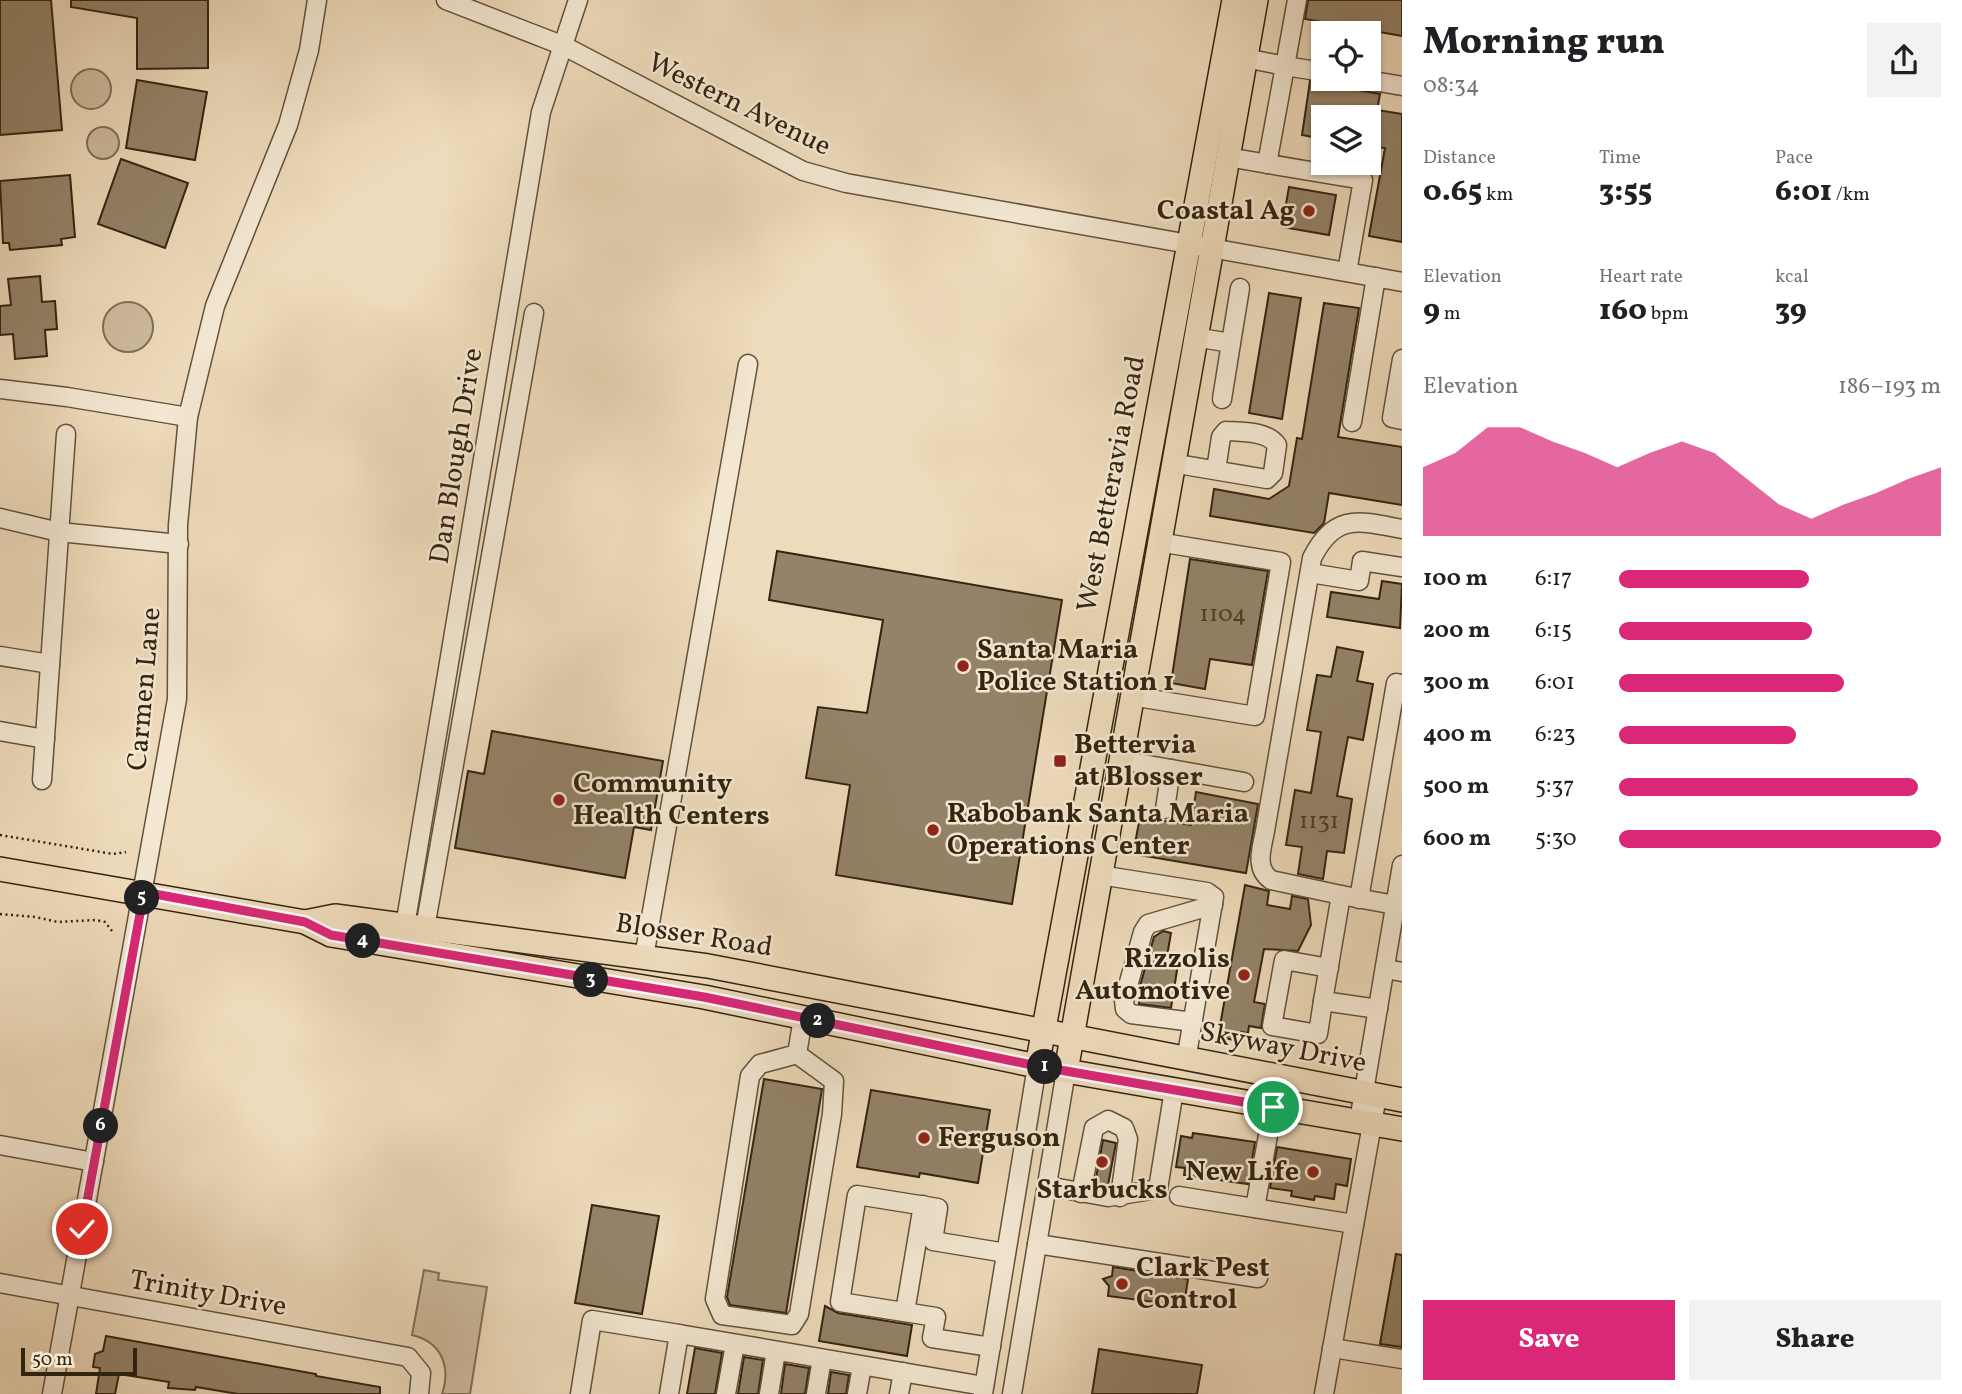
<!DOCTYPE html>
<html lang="en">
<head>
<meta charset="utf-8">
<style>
	body { margin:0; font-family:Vollkorn,serif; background:#f2f2f2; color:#202124; height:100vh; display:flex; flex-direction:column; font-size:26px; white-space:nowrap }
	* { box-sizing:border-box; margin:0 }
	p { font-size:23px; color:#757577 }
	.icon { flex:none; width:38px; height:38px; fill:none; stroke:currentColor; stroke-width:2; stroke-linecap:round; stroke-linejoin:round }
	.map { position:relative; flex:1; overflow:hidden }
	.drawer { display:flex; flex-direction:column; background:#fff; width:560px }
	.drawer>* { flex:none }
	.fabs { position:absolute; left:1311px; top:21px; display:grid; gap:14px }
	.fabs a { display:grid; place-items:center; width:70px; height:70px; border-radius:0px; background:#fff; box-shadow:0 2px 5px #0004; font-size:35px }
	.scale { position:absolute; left:21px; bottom:18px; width:116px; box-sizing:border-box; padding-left:7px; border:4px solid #332410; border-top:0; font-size:19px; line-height:24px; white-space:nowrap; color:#332410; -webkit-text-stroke:5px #f4e8d3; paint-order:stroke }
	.pin { position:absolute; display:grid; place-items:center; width:60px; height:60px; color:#fff; margin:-30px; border:4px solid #fff; border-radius:50%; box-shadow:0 2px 7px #0007 }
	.km { position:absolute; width:35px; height:35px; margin:-18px; border-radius:50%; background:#222; color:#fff; font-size:19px; line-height:35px; text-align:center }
	.round { display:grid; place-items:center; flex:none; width:74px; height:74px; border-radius:0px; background:#f2f2f2 }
	.summary { display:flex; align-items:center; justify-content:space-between; height:119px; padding:0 21px }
	h1 { font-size:38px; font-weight:800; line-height:52px }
	.metrics { display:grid; grid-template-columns:repeat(3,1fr); gap:10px; height:119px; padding:7px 21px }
	.metrics div { display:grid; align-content:center }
	.metrics b { font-size:30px; font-weight:800 }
	.metrics small { font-size:19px; font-weight:400 }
	.metrics p { font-size:19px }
	.chart { height:196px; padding:14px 21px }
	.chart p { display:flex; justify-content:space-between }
	.chart svg { width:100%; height:126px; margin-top:7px; fill:#db2777; opacity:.7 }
	.action { display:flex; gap:14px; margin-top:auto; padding:14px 21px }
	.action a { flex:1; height:80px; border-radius:0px; background:#db2777; color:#fff; font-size:28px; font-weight:800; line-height:80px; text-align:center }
	.action a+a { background:#f2f2f2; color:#202124 }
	ul { padding:0 21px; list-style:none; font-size:23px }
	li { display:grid; grid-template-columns:112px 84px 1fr; align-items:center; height:52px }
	li i { height:18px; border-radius:9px; background:#db2777 }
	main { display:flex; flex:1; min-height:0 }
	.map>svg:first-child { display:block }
	.green { fill:#cebc9e; stroke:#807057; stroke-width:2 }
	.building { fill:#948369; stroke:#332410; stroke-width:2 }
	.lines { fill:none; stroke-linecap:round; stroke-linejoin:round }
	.minor-casing { stroke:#62523b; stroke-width:21 }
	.major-casing { stroke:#332410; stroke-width:26 }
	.path { stroke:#332410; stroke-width:2.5; stroke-dasharray:2 3.5; stroke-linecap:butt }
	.minor { stroke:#f4e8d3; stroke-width:18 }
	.major { stroke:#eedbbb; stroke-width:23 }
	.route-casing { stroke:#fff; stroke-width:14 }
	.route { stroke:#db2777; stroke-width:9 }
	.poi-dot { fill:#8f2418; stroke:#f4e8d3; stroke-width:2.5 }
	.labels { text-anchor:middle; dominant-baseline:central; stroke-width:5; stroke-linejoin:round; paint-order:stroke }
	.number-label { font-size:24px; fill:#4b3c26 }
	.street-label { font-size:28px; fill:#332410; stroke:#f4e8d3 }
	.poi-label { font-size:28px; font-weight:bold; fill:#332410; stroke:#f4e8d3; text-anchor:start }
</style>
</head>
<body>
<main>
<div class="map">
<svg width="1402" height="1394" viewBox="0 0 1402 1394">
	<rect width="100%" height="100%" fill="#eedbbb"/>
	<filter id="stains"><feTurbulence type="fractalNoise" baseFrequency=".00286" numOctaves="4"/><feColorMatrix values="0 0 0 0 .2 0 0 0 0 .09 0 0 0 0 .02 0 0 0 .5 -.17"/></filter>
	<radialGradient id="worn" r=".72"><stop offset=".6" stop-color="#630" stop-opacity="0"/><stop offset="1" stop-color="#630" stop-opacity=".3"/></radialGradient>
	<g class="green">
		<circle cx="91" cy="89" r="20"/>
		<circle cx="103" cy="143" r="16"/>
		<circle cx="128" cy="327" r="25"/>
		<path d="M424,1270L439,1273L438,1280L487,1287L470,1394H442C451,1367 442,1342 412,1335Z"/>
	</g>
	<g class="building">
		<polygon points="0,0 51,0 62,130 0,135"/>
		<polygon points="71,0 208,0 208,68 137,69 137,18 71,7"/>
		<polygon points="1308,0 1402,0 1402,36 1305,19"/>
		<polygon points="137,80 207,92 195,160 126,148"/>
		<polygon points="1310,81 1352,84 1359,90 1380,94 1377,110 1402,114 1402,242 1369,236 1385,148 1368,146 1368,117 1323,117 1323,139 1302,135"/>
		<polygon points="121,159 188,183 165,248 98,224"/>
		<polygon points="70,175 75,237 61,239 62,245 10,250 9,243 3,243 0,181"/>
		<polygon points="1289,187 1336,195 1329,235 1282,227"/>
		<polygon points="40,276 42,302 55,301 57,329 45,330 47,356 15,359 13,334 0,335 0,306 11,305 8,279"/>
		<polygon points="1269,293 1301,298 1282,419 1249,413"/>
		<polygon points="1324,303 1359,308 1338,437 1402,447 1402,505 1329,493 1324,523 1314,533 1210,516 1214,489 1269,499 1289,486 1297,438 1302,439"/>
		<polygon points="777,551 1062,600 1012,904 836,875 850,785 806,778 818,707 867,713 883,620 769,600"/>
		<polygon points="1190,559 1268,571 1252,665 1210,659 1205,689 1171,683"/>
		<polygon points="1382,581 1402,584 1400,628 1327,617 1331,592 1379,599"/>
		<polygon points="1337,647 1363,652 1357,681 1373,684 1363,740 1348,737 1337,796 1352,799 1344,853 1327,851 1323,879 1298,874 1302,847 1286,845 1295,790 1311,793 1321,732 1307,730 1317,675 1331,677"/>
		<polygon points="492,731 663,761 651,830 634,827 625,878 455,848 468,771 484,774"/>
		<polygon points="1196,792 1258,804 1246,873 1133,854 1140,817 1191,825"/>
		<polygon points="1245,885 1269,891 1267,905 1290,909 1292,896 1308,899 1311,925 1298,951 1264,949 1254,1002 1265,1004 1261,1028 1249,1026 1248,1033 1241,1032 1240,1041 1218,1037"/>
		<polygon points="1163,931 1171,933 1166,962 1178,964 1171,1008 1139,1004 1140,986 1154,937"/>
		<polygon points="764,1079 822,1089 786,1313 730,1305 727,1297"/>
		<polygon points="871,1090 990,1110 978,1183 920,1173 919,1177 857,1167"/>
		<polygon points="1193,1133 1255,1142 1248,1184 1184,1175 1185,1168 1176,1167 1181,1136 1192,1138"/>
		<polygon points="1103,1140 1116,1143 1108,1185 1095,1183"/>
		<polygon points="1277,1147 1351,1159 1347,1186 1336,1184 1334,1199 1315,1196 1314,1200 1291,1196 1292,1191 1270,1188"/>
		<polygon points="592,1205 659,1216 642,1314 575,1303"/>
		<polygon points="1396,1254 1402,1255 1402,1347 1380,1344"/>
		<polygon points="1113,1267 1188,1279 1184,1306 1108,1296 1109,1286 1103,1279 1112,1276"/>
		<polygon points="825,1306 838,1313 912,1325 907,1356 819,1341"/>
		<polygon points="106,1336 316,1374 316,1376 380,1387 380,1394 238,1394 196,1387 195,1390 168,1388 169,1382 119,1374 115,1394 96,1394 100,1368 93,1367 95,1354 103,1351"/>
		<polygon points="695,1348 722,1353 715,1394 687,1394"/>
		<polygon points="1099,1349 1202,1365 1197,1394 1092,1394"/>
		<polygon points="744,1357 763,1360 758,1394 738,1394"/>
		<polygon points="785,1364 809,1368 805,1394 781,1394"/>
		<polygon points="831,1372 849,1375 846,1394 828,1394"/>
	</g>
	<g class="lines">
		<g class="minor-casing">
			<g id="minor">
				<polyline points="446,0 564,46 803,171 846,183 1402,282"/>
				<polyline points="1297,0 1285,66 1323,72"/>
				<polyline points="1245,58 1285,66 1267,164"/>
				<polyline points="1362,79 1402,86"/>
				<polyline points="1227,157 1363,180 1347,272"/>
				<polyline points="1194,337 1231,343 1240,288"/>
				<polyline points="1402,359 1392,418 1402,420"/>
				<polyline points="0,389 67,397 188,417"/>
				<polyline points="1222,399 1231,343"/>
				<polyline points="1352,422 1376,277"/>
				<path d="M1172,463L1267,479L1273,473L1277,445C1267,431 1242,432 1226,431L1221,437L1216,470"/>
				<polyline points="0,518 59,532 179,544"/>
				<polyline points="1310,573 1359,581 1362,561 1402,567"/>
				<polyline points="0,656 50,664"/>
				<polyline points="1131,696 1255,716 1281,562 1158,542"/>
				<polyline points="0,731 45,739"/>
				<polyline points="1120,760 1244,782"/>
				<polyline points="42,780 66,434"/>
				<polyline points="1165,809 1171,769"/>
				<polyline points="1100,875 1207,892 1214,897 1186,1060"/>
				<path d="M1341,895L1271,880C1254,868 1262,848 1265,831L1312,558C1335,512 1360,521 1402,529"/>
				<polyline points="1359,899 1396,683 1402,684"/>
				<polyline points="405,926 541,112 578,0"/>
				<polyline points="425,928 534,313"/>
				<polyline points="644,957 748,364"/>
				<polyline points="1385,969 1402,972"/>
				<polyline points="1323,1001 1318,1034 1272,1026 1284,960 1329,968"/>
				<polyline points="1378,1009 1323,1001 1341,895 1395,905"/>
				<polyline points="1193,1022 1131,1014 1125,1009 1124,1000 1143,932 1148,924 1213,905"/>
				<polyline points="797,1054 760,1064 750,1076 715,1299 722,1315 792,1325 799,1314 832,1114 834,1081 797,1054 803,1018"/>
				<polyline points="1359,1121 1402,865"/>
				<polyline points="0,1145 94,1162"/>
				<polyline points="1047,1186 1108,1197 1158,1189 1174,1090"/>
				<polyline points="1081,1193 1094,1128 1108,1120 1124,1128 1128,1139 1120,1197"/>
				<polyline points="1179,1196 1354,1224"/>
				<polyline points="1255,1208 1273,1107"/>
				<polyline points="1037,1244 1258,1278"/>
				<polyline points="0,1283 408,1357 421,1373 419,1394"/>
				<polyline points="905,1312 923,1205"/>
				<polyline points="991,1347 932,1338 936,1317 840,1302 857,1195 938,1208 933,1241 1006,1253"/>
				<polyline points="1332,1348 1402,1359"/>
				<polyline points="52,1394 177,699 178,525 188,417 215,306 288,125 309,50 317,0"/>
				<polyline points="580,1394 592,1320 679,1334"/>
				<polyline points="669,1394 679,1334 984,1386"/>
				<polyline points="726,1394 735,1344"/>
				<polyline points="769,1394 776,1351"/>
				<polyline points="816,1394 822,1359"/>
				<polyline points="857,1394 862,1366"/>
				<polyline points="899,1394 903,1372"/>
				<polyline points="983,1394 1037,1066"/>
				<polyline points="1012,1394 1066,1071"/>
				<polyline points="1324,1394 1377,1096"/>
			</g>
		</g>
		<g class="major-casing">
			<g id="major">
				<polyline points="0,869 305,922 331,935 704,997 1037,1066 1402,1129"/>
				<polyline points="305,922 335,916 708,966 1402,1100"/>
				<polyline points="1037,1066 1234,0"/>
				<polyline points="1066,1071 1256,0"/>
			</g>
		</g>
		<g class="path">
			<polyline points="0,835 113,854 126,852"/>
			<polyline points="0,914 35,917 58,922 96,920 105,922 112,931"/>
		</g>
		<use href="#minor" class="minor"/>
		<use href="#major" class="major"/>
	</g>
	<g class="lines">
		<g class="route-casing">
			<polyline id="route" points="82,1229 144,892 305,922 331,935 704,997 1037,1066 1273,1107"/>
		</g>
		<use href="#route" class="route"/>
	</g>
	<g class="poi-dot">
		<circle cx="1309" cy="211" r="7"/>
		<circle cx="963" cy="666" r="7"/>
		<rect x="1053" y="754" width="14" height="14" rx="3.5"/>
		<circle cx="559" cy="800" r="7"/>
		<circle cx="933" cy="830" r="7"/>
		<circle cx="1244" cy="975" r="7"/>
		<circle cx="924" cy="1138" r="7"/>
		<circle cx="1102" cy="1162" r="7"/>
		<circle cx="1313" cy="1172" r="7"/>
		<circle cx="1122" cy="1284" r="7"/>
	</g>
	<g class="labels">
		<g class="number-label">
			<text x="1223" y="615">1104</text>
			<text x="1319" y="822">1131</text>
		</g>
		<g class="street-label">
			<text transform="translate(739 105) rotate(26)">Western Avenue</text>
			<text transform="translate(457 456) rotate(-81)">Dan Blough Drive</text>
			<text transform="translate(1112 484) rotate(-79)">West Betteravia Road</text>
			<text transform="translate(145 689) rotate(-85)">Carmen Lane</text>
			<text transform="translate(694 936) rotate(9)">Blosser Road</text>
			<text transform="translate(1283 1048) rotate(11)">Skyway Drive</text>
			<text transform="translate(208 1294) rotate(10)">Trinity Drive</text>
		</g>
		<g class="poi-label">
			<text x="1295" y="211" text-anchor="end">Coastal Ag</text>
			<text x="977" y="650">Santa Maria<tspan x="977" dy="32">Police Station 1</tspan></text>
			<text x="1074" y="745">Bettervia<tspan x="1074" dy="32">at Blosser</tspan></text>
			<text x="573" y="784">Community<tspan x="573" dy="32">Health Centers</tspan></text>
			<text x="947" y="814">Rabobank Santa Maria<tspan x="947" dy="32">Operations Center</tspan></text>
			<text x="1230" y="959" text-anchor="end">Rizzolis<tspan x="1230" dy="32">Automotive</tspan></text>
			<text x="938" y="1138">Ferguson</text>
			<text x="1299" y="1172" text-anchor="end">New Life</text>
			<text x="1102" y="1190" text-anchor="middle">Starbucks</text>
			<text x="1136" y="1268">Clark Pest<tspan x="1136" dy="32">Control</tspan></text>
		</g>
	</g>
	<rect width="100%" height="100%" filter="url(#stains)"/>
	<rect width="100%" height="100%" fill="url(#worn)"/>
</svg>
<div class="fabs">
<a><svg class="icon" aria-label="locate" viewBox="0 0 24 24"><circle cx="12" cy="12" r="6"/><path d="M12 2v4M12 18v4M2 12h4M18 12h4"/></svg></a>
<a><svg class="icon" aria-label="layers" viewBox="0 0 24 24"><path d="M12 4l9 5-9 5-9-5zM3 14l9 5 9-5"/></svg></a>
</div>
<div class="scale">50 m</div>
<div class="pin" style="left:1273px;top:1107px;background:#1e9e55"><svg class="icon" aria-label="arrive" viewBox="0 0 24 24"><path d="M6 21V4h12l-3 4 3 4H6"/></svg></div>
<div class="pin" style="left:82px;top:1229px;background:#d93025"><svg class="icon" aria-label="check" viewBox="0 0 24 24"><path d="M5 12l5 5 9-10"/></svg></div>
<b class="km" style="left:1045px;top:1067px">1</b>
<b class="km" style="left:818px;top:1021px">2</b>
<b class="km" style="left:591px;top:980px">3</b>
<b class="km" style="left:363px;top:941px">4</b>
<b class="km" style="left:142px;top:898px">5</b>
<b class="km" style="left:101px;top:1126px">6</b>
</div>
<section class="drawer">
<div class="summary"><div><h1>Morning run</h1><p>08:34</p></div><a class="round"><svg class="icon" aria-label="share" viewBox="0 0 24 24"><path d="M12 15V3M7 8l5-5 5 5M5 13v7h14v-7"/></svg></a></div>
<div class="metrics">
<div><p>Distance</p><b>0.65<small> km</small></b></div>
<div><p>Time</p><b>3:55</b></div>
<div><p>Pace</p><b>6:01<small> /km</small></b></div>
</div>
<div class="metrics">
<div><p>Elevation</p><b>9<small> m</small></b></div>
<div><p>Heart rate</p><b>160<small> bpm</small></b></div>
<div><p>kcal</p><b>39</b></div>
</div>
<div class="chart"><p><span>Elevation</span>186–193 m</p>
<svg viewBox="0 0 160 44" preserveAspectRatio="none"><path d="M0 44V20L10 15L20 6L30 6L40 11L50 15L60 20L70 15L80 11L90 15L100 24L110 33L120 38L130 33L140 29L150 24L160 20V44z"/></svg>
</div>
<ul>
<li><b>100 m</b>6:17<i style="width:59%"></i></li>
<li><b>200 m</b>6:15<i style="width:60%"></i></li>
<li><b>300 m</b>6:01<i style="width:70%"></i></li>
<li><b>400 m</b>6:23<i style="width:55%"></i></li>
<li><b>500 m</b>5:37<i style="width:93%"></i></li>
<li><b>600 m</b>5:30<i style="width:100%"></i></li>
</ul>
<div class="action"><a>Save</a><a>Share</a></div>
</section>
</main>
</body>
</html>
